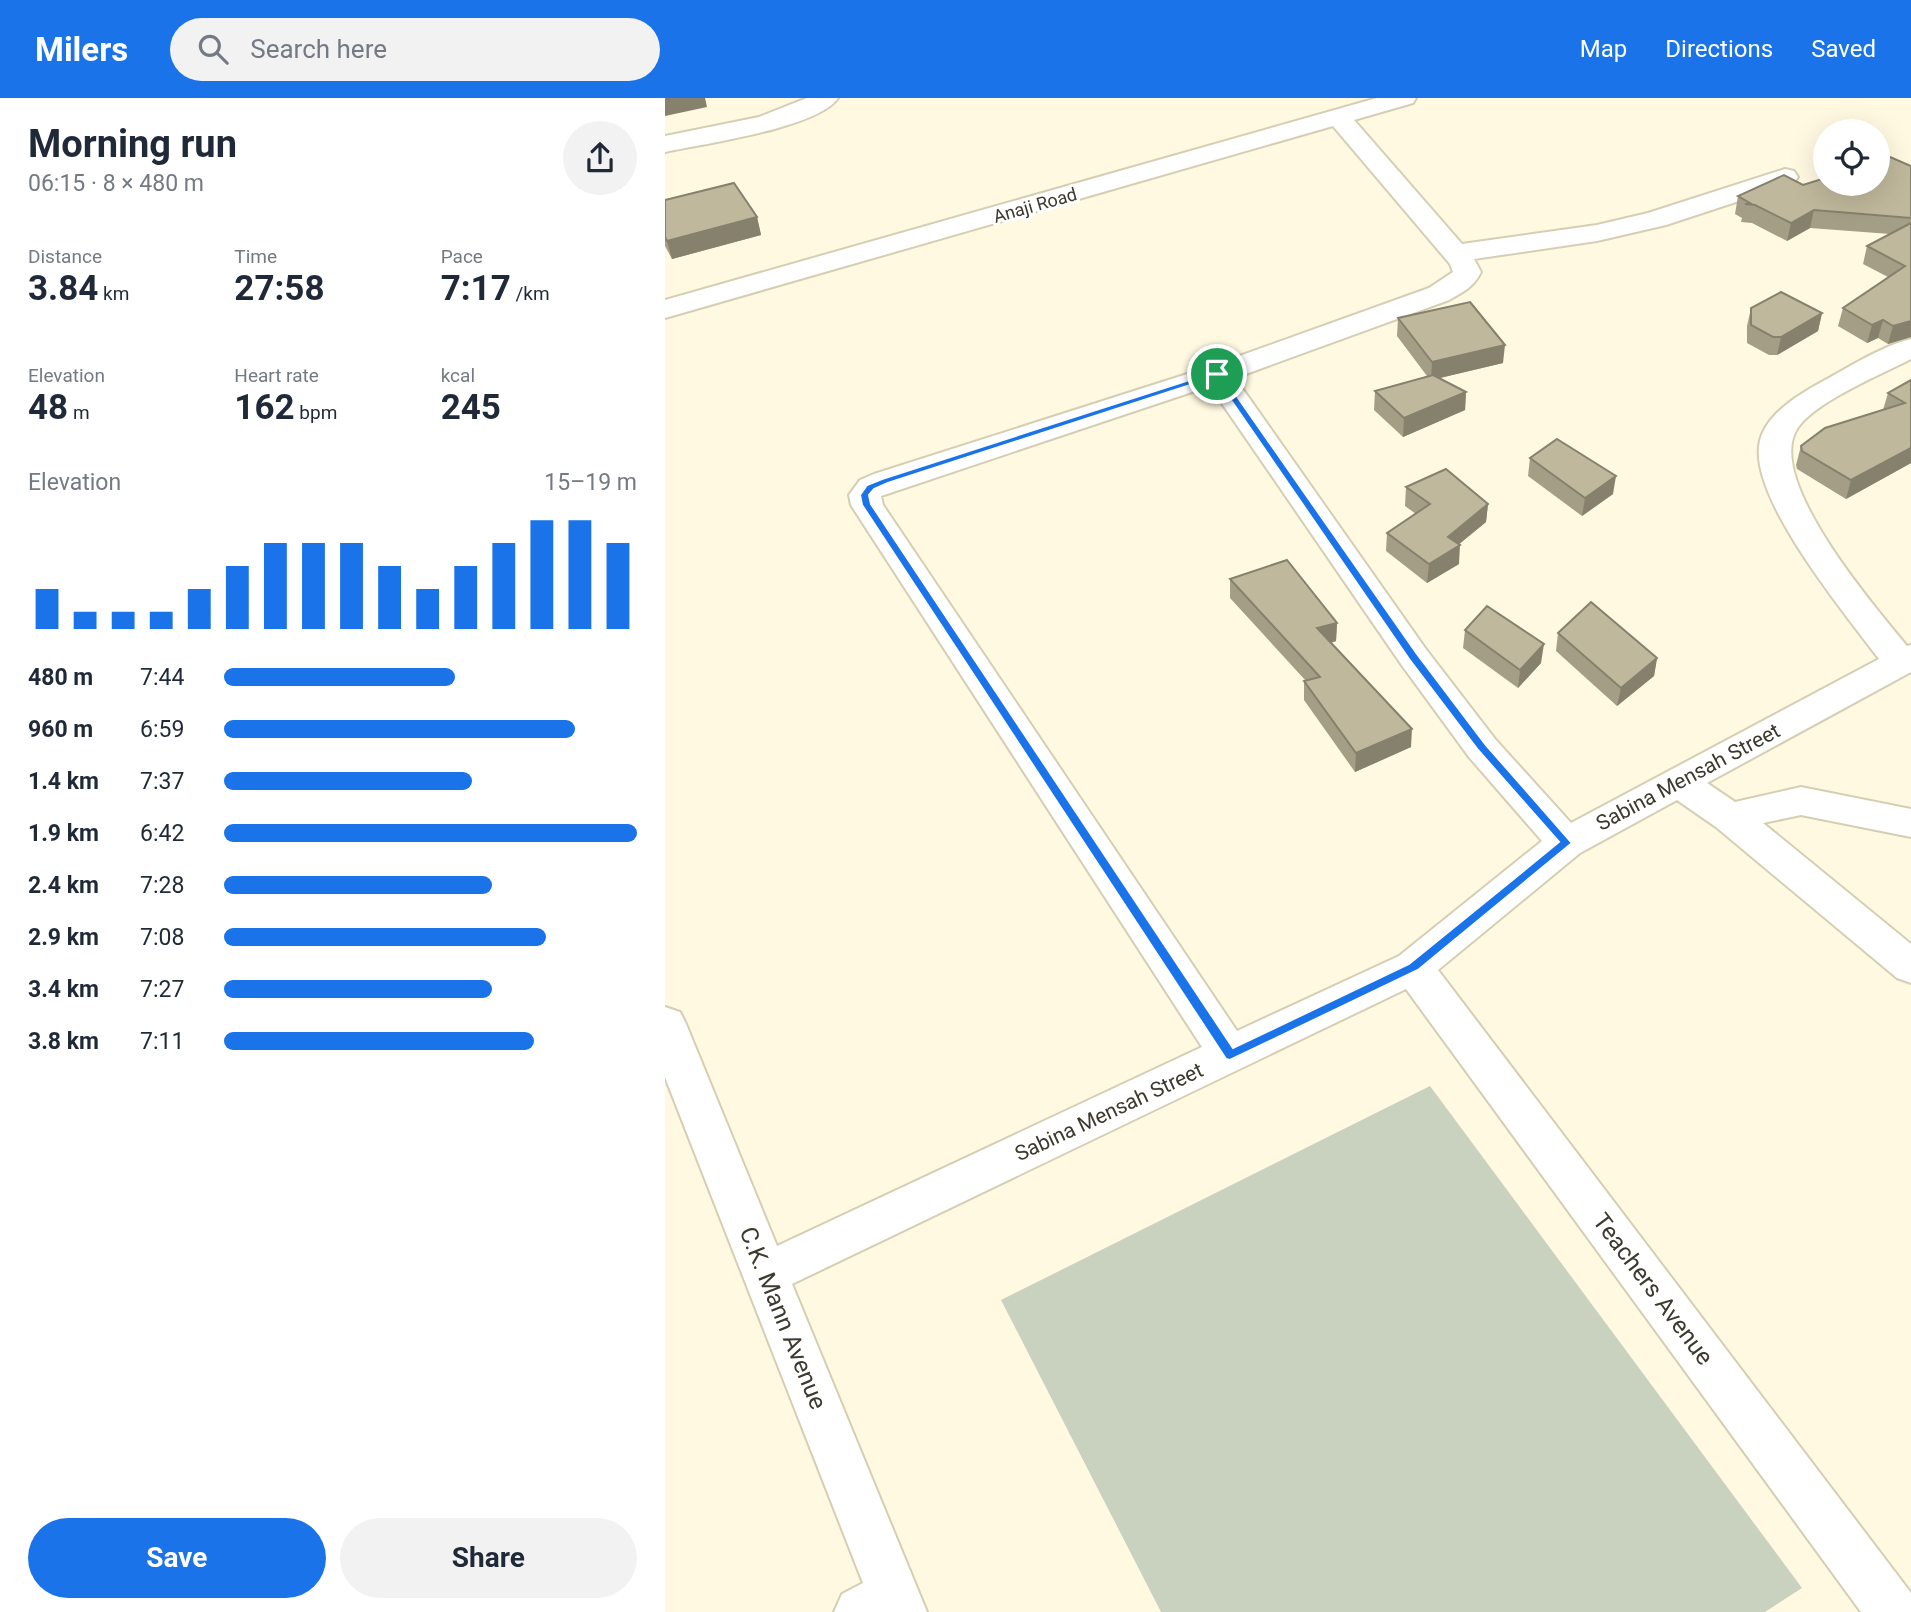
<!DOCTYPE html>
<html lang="en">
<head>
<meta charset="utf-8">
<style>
	body { margin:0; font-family:Roboto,sans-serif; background:#f2f2f3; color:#1f2937; height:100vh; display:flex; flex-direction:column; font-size:26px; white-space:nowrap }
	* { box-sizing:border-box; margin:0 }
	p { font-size:23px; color:#747a83 }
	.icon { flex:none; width:38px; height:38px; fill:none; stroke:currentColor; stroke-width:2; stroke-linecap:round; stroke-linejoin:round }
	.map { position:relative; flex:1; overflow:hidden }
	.side { display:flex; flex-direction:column; background:#fff; width:665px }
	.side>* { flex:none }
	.tools { position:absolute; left:1148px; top:21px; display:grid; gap:14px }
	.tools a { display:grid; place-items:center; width:77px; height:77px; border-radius:50%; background:#fff; box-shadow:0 7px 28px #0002; font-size:35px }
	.pin { position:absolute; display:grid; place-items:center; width:60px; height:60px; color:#fff; margin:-30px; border:4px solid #fff; border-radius:50%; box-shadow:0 2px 7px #0007 }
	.round { display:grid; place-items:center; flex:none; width:74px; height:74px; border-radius:37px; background:#f2f2f3 }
	.summary { display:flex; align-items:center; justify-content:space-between; height:119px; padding:0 28px }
	h1 { font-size:38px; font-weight:700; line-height:52px }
	.metrics { display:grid; grid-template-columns:repeat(3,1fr); gap:10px; height:119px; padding:7px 28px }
	.metrics div { display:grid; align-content:center }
	.metrics b { font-size:35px; font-weight:700 }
	.metrics small { font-size:19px; font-weight:400 }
	.metrics p { font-size:19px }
	.chart { height:196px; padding:14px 28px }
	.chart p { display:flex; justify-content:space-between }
	.chart svg { width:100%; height:126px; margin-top:7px; stroke:#1a73e8; stroke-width:6 }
	.cta { display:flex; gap:14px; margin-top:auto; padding:14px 28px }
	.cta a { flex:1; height:80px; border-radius:42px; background:#1a73e8; color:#fff; font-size:28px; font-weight:700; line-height:80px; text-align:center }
	.cta a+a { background:#f2f2f3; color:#1f2937 }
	ul { padding:0 28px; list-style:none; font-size:23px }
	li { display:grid; grid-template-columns:112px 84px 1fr; align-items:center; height:52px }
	li i { height:18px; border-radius:9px; background:#1a73e8 }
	header { display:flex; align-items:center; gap:42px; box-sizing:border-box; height:98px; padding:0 35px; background:#1a73e8; color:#fff }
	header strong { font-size:33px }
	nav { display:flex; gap:38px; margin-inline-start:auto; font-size:24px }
	.search { width:490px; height:63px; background:#f2f2f3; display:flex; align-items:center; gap:18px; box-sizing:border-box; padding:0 24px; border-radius:38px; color:#747a83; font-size:26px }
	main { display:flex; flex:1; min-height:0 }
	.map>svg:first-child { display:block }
	.green { fill:#c9d1bf }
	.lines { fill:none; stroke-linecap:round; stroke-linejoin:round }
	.minor-casing { stroke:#d6ceb3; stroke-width:4 }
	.minor { fill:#fff; fill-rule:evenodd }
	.wall { fill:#a59e86 }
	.shaded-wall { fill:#86816d }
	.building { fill:#c0b89c; stroke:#86816d; stroke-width:2 }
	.route { fill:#1a73e8; stroke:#fff; stroke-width:2; fill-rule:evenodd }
	.labels { text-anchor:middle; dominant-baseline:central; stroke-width:6; stroke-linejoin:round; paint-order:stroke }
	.far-street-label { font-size:18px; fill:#3c392e; stroke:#fff }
	.street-label { font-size:21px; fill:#3c392e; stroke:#fff }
	.near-street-label { font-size:24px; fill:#3c392e; stroke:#fff }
</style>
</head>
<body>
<header>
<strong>Milers</strong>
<div class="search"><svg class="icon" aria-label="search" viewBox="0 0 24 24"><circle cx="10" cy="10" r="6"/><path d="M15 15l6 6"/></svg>Search here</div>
<nav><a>Map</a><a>Directions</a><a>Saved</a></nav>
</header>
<main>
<section class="side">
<div class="summary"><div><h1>Morning run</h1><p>06:15 · 8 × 480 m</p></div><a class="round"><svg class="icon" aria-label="share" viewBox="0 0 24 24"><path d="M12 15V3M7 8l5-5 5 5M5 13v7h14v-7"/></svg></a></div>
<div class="metrics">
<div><p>Distance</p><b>3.84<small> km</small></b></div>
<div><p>Time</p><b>27:58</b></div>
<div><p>Pace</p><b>7:17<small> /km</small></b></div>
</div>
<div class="metrics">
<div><p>Elevation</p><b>48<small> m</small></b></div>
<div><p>Heart rate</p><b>162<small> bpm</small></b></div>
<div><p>kcal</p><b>245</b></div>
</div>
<div class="chart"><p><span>Elevation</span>15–19 m</p>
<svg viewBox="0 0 160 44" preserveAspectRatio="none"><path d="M5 44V30M15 44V38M25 44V38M35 44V38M45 44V30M55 44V22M65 44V14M75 44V14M85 44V14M95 44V22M105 44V30M115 44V22M125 44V14M135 44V6M145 44V6M155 44V14"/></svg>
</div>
<ul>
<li><b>480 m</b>7:44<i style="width:56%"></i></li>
<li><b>960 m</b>6:59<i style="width:85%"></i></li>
<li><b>1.4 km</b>7:37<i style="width:60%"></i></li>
<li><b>1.9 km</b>6:42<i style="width:100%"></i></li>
<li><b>2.4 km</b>7:28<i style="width:65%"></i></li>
<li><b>2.9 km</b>7:08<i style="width:78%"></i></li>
<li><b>3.4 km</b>7:27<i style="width:65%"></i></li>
<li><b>3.8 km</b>7:11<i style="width:75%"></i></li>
</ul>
<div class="cta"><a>Save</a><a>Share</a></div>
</section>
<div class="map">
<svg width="1246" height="1514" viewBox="0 0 1246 1514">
	<rect width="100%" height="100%" fill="#fff9e2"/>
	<polygon class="green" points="765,988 1137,1490 1100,1514 496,1514 336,1202"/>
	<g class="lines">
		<g class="minor-casing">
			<g id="minor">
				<path d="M142,0H173C153,30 37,46 0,54V38L94,19Z"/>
				<path d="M712,0H751L748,5L689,22L797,146L932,127L983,115L1120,71L1129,73L1133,79L1129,85L1001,127L932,143L809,161L816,174C809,189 798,194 784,202L570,280L760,550L830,641L906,725L1214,561C1181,517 1088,405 1094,349C1097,316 1138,294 1164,280C1189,266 1218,248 1246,241V261C1217,276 1149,304 1132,331C1100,382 1210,509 1242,548L1246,547V574L1042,685L1070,704L1136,689L1246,711V739L1136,717L1098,725L1246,846V885L1232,880L1051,729L1012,702L915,755L773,872L1246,1495V1514H1196L741,891L127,1186L262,1514H169L177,1496L198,1485L0,979V909L15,914L21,926L112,1148L537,949L186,407L184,397L195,382L209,376L541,270L764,190L788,174L785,166L668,28L0,220V202ZM545,288L736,566L804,659L877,743L734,858L572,933L218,407L216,398Z"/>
			</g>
		</g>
		<use href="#minor" class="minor"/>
	</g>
	<g class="wall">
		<polygon points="1246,68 1246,239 1223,246 1213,240 1202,245 1173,228 1178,210 1223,179 1198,166 1202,148 1225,136 1145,130 1122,143 1087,125 1076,124 1077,120 1070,116 1073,98"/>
		<polygon points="0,102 92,119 96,137 7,161 0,148"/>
		<polygon points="1086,210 1157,215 1153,233 1112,257 1104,257 1082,245 1082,228"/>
		<polygon points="733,220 838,265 775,280 801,294 800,312 738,339 709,312 710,293 762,278 732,238"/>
		<polygon points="1246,282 1246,365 1181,401 1132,371 1131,367 1136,348 1218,312 1223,295"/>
		<polygon points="865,360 948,396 917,418 863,378"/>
		<polygon points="741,389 823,406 821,424 794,446 794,466 762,485 721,453 722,435 751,416 740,408"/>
		<polygon points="565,481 672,525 671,543 666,545 746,649 690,674 639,602 639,583 641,583 565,500"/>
		<polygon points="800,532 876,565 853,590 798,550"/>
		<polygon points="893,535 992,560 989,578 952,608 891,553"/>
	</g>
	<g class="shaded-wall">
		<polygon points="0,0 40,0 42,9 0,18"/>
		<polygon points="1149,112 1145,130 1122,143 1126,125"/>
		<polygon points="92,119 96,137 7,161 2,143"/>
		<polygon points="1157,215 1153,233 1112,257 1116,239"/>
		<polygon points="1218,222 1213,240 1202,245 1207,227"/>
		<polygon points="1246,223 1246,239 1223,246 1228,228"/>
		<polygon points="840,247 838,265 766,282 767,264"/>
		<polygon points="801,294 800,312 738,339 739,320"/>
		<polygon points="1246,350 1246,365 1181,401 1186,382"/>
		<polygon points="951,378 948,396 917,418 920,400"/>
		<polygon points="823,406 821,424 787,452 795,447 794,466 762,485 764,466 783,439"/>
		<polygon points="672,525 671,543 652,549 652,530"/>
		<polygon points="879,546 876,565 853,590 855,572"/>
		<polygon points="992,560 989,578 952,608 956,590"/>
		<polygon points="747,631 746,649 690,674 691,655"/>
	</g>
	<g class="building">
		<polygon points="1225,59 1246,68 1246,120 1149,112 1126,125 1090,107 1080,106 1085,105 1073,98 1119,77 1138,87 1160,80 1160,86 1213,86 1213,63"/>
		<polygon points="69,85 92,119 2,143 0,139 0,102"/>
		<polygon points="1246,125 1246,223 1228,228 1218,222 1207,227 1178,210 1240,168 1202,148"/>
		<polygon points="1116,194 1157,215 1116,239 1108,239 1086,227 1086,210"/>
		<polygon points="805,204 840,247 767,264 733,220"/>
		<polygon points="768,277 801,294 739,320 710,293"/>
		<polygon points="1246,282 1246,350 1186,382 1137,353 1136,348 1160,330 1240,305 1223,295"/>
		<polygon points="892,341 951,378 920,400 865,360"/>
		<polygon points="781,371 823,406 783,439 795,447 764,466 722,435 765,406 741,389"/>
		<polygon points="622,462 672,525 652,530 747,631 691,655 639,583 655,579 565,481"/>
		<polygon points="926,504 992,560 956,590 893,535"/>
		<polygon points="822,508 879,546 855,572 800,532"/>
	</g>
	<path class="route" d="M549,274H555L752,556L821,647L907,745L753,872L565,962L561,961L197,407L195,397L202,387L217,381ZM550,279L744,561L813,652L894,744L744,866L568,950L206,406L204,397L209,391L223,385Z"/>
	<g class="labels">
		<g class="far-street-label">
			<text transform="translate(370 107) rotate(-16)">Anaji Road</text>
		</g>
		<g class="street-label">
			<text transform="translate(1023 679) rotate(-28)">Sabina Mensah Street</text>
			<text transform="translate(444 1014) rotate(-25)">Sabina Mensah Street</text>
		</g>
		<g class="near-street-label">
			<text transform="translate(988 1191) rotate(53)">Teachers Avenue</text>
			<text transform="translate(118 1220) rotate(68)">C.K. Mann Avenue</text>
		</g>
	</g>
</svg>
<div class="tools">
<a><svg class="icon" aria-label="locate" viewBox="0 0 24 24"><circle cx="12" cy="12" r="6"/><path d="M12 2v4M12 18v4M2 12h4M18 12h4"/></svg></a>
</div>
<div class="pin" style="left:552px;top:276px;background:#1e9e55"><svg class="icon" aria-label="arrive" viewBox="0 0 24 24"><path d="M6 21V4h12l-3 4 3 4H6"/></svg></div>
</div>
</main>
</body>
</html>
